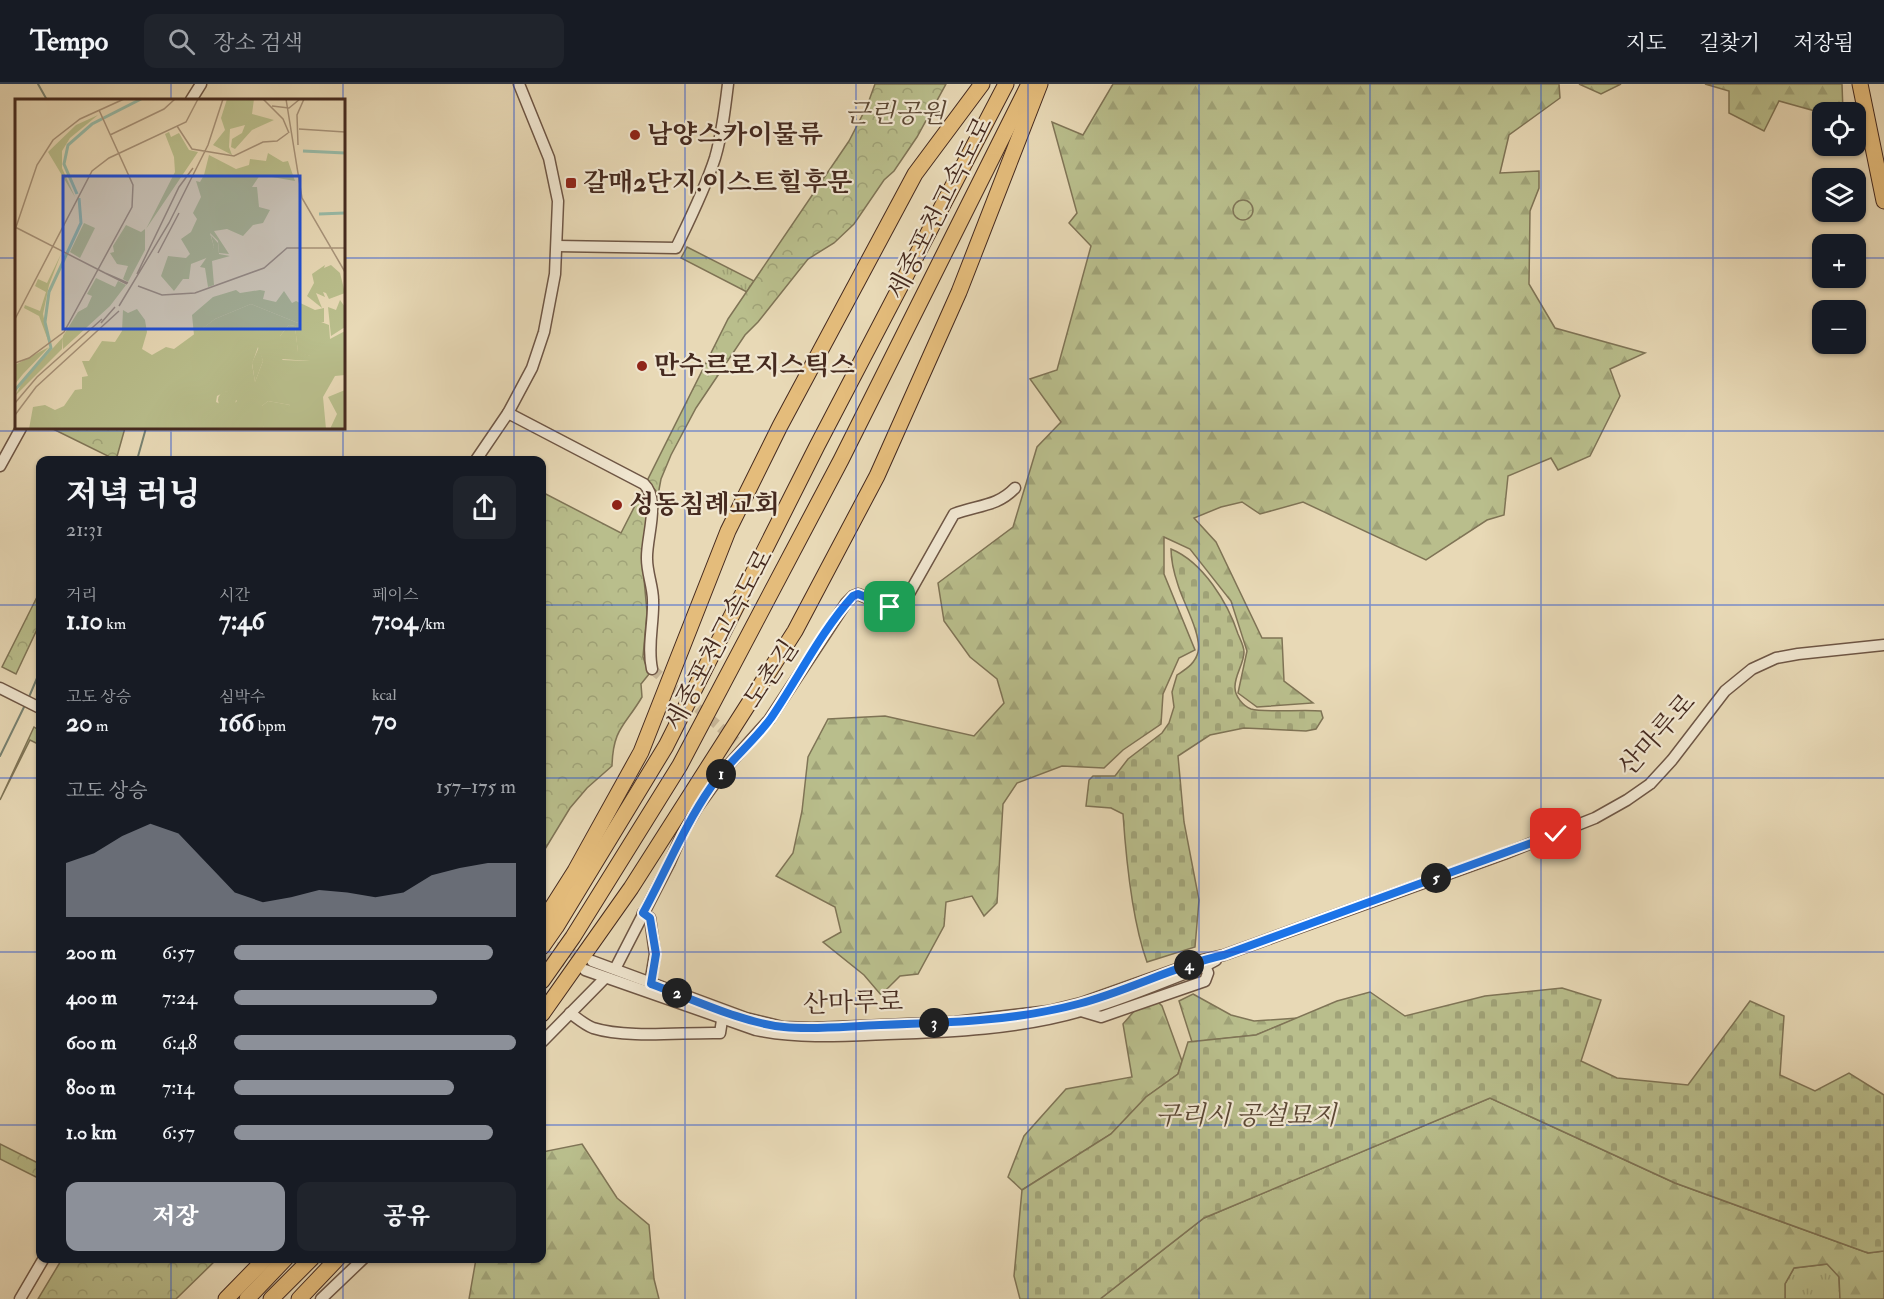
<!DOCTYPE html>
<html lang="ko">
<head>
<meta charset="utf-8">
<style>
	body { margin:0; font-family:"IM FELL Double Pica","Noto Serif KR",serif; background:#20242c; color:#f1f3f6; height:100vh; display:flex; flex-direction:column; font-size:22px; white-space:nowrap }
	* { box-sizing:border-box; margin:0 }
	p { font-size:20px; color:#9ea1a6 }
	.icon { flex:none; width:33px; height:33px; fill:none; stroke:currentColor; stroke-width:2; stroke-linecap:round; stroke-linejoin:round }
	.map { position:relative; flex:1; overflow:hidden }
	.side { position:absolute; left:36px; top:372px; width:510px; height:807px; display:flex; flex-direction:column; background:#171b24; border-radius:12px; box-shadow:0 2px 4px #0004 }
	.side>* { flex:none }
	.buttons { position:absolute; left:1812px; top:18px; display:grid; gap:12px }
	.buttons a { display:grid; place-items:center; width:54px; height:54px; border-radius:12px; background:#171b24; box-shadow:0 2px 4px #0004; font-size:30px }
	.pin { position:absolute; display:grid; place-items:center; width:51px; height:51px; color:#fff; margin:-26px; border-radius:12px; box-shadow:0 3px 9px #0006 }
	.km { position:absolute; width:30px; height:30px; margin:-15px; border-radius:50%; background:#222; color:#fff; font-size:16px; line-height:30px; text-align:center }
	.round { display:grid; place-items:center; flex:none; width:63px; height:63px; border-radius:12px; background:#20242c }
	.headline { display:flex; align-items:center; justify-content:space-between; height:102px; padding:0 30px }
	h1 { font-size:33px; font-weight:800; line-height:45px }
	.figures { display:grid; grid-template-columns:repeat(3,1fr); gap:9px; height:102px; padding:6px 30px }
	.figures div { display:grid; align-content:center }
	.figures b { font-size:26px; font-weight:800 }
	.figures small { font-size:16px; font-weight:400 }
	.figures p { font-size:16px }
	.chart { height:168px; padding:12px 30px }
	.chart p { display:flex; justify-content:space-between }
	.chart svg { width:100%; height:108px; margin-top:6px; fill:#8c9099; opacity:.7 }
	.button { display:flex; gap:12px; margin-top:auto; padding:12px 30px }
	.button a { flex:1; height:69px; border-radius:12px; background:#8c9099; color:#fff; font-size:24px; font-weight:800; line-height:69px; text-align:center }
	.button a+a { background:#20242c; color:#f1f3f6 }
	ul { padding:0 30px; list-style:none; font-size:20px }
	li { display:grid; grid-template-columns:96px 72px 1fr; align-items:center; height:45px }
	li i { height:15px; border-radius:8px; background:#8c9099 }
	header { display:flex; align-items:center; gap:36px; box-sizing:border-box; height:84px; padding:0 30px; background:#171b24; border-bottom:2px solid #363941 }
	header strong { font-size:28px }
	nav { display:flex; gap:33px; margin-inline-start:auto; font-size:21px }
	.search { width:420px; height:54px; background:#20242c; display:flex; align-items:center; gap:15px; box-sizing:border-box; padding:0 21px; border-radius:12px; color:#9ea1a6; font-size:22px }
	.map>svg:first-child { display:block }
	.grass { fill:url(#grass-tufts); stroke:#7f7456; stroke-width:1.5 }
	.forest { fill:url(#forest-firs); stroke:#7f7456; stroke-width:1.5 }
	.cemetery { fill:url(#cemetery-stones); stroke:#7f7456; stroke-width:1.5 }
	.park { fill:url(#park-crowns); stroke:#7f7456; stroke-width:1.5 }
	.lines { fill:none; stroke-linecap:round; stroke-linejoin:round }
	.stream { stroke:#778171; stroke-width:2 }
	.minor-tunnel { stroke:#c7b698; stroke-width:10; stroke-dasharray:10 5; stroke-linecap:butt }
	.minor-casing { stroke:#6e5645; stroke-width:13 }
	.highway-casing { stroke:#452a1f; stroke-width:17 }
	.minor { stroke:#f0e6d0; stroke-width:10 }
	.highway { stroke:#e4bc7b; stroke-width:15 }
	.route-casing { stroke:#fff; stroke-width:12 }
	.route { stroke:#1a73e8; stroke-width:8 }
	.grid { fill:none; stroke:#1d4ed8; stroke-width:1.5; stroke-opacity:0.55 }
	.poi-dot { fill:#8f2418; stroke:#f0e6d0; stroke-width:2 }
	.labels { text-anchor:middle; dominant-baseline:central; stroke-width:4.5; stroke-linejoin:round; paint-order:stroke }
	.park-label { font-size:26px; font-style:italic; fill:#5c4835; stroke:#f0e6d0 }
	.poi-label { font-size:26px; font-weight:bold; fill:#452a1f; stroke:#f0e6d0; text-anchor:start }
	.street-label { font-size:26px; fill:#452a1f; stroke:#f0e6d0 }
	.inset-river { fill:none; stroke:#98bba8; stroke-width:3 }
	.inset-road { fill:none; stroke:#a7937a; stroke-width:1.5 }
	.view { fill:#1d4ed8; fill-opacity:0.15; stroke:#1d4ed8; stroke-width:3 }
	.inset-edge { fill:none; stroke:#452a1f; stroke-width:3 }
</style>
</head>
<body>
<header>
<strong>Tempo</strong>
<div class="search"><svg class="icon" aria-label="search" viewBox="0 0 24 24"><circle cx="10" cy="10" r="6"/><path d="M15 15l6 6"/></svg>장소 검색</div>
<nav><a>지도</a><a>길찾기</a><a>저장됨</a></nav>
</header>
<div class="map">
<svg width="1884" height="1215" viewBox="0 0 1884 1215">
	<defs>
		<pattern id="grass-tufts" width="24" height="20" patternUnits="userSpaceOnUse" patternTransform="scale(1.5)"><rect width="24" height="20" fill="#b9be8c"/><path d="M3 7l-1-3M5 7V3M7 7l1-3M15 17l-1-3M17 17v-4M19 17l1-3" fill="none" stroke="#a0a378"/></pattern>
		<pattern id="forest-firs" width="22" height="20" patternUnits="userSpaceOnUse" patternTransform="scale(1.5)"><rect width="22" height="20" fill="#b9be8c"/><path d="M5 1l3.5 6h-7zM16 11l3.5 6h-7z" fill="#a0a378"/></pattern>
		<pattern id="cemetery-stones" width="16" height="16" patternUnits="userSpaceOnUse" patternTransform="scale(1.5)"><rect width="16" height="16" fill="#b9be8c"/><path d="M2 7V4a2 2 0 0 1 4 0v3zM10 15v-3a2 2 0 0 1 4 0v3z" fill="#a0a378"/></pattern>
		<pattern id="park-crowns" width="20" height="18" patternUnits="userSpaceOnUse" patternTransform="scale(1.5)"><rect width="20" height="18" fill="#b9be8c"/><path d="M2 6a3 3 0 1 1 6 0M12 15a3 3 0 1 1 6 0" fill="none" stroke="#a0a378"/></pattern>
	</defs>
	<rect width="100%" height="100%" fill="#e8d9b6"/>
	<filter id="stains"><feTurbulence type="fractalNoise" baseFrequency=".00333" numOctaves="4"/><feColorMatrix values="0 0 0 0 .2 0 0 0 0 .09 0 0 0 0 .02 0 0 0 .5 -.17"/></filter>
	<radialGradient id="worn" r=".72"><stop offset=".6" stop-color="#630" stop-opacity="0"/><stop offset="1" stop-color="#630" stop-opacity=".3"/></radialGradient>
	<g class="grass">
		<polygon points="687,163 754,197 747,208 681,174"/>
		<polygon points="34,643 40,647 40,661 30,656 0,716"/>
		<polygon points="1828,1180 1839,1192 1840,1215 1785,1215 1785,1200 1794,1184"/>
	</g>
	<g class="forest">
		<polygon points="1113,0 1559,0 1560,14 1509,51 1500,89 1539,87 1539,104 1530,127 1529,200 1555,244 1645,269 1610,285 1620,312 1590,372 1558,386 1551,374 1508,392 1504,431 1487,436 1426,476 1303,418 1260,430 1242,418 1221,423 1194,434 1216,458 1262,554 1282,554 1284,597 1313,619 1257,623 1238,609 1247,567 1231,517 1190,465 1164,453 1164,490 1195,566 1179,574 1163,610 1161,640 1123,666 1104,684 1062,682 1017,699 1003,720 997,819 984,832 972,812 946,818 944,842 918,890 900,892 881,911 864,891 823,858 841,848 835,823 776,792 793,769 802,727 808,673 828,635 885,632 974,652 1004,619 997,595 970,573 944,537 938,499 1013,443 1037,363 1061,338 1030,295 1057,286 1091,162 1069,139 1077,129 1052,38 1083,51"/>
		<polygon points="1579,0 1621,0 1601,10"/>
		<polygon points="1705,0 1842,0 1843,28 1822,29 1779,17 1764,47 1729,29 1729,7"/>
		<polygon points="1193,910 1231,931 1254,937 1298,934 1256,951 1192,958 1179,917"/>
		<polygon points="1158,918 1162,922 1182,977 1178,990 1146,1013 1111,1050 1022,1106 1008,1093 1024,1052 1066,1005 1132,993 1123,940 1136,925"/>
		<polygon points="1490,1014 1675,1099 1868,1169 1884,1167 1884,1215 1840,1215 1839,1193 1827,1180 1794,1184 1785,1200 1785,1215 1100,1215 1204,1134"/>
		<polygon points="582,1060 617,1114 649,1141 654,1195 659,1215 469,1215 476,1175 542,1174 542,1068"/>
	</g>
	<g class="cemetery">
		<path d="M1171,465C1203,478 1228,519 1238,550C1240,555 1244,562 1244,568C1244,580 1234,592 1235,604C1235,612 1243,622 1251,625C1264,629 1304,625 1321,627L1323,634L1316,645L1306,647L1244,644L1210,651L1178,672L1184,738L1199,816L1195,863L1147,878C1132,837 1126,774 1123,730L1111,724L1086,722L1089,696L1093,692H1115L1128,675L1162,649L1169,639L1174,623L1172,608L1177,591C1186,585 1195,580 1198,568C1202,551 1183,518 1178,501C1174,489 1171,477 1171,465Z"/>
		<polygon points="1562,904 1601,916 1581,977 1617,994 1688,1001 1750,917 1784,932 1780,991 1815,1007 1849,989 1884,1011 1884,1167 1868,1169 1675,1099 1490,1014 1204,1134 1100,1215 1020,1215 1014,1192 1022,1106 1111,1050 1146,1013 1178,990 1188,958 1256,951 1337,917 1370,908 1405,932 1485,912"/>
	</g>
	<g class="park">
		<polygon points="875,0 946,0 917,53 894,87 884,96 854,140 834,159 808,175 758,238 745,251 696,324 671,371 661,395 656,422 656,407 647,397 728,235 849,57 867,22"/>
		<circle cx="1243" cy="126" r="10"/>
		<polygon points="51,344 125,344 116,376 106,376 108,372"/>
		<path d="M643,406L648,418L643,484L647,528L643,573L649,590L641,600L642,613C625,642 613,644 612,682L587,704L570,724L542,770V408L621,449Z"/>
		<polygon points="40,507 40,539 16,590 2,583"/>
		<polygon points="0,1060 40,1080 40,1095 0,1075"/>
		<polygon points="62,1175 62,1174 217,1175 176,1215 38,1215"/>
	</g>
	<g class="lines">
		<g class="stream">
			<polyline points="38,0 47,16"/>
			<polyline points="137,376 146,344"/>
			<polyline points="29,613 40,587"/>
			<polyline points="0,672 25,621"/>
		</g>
		<g class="minor-tunnel">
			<polyline points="652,585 736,657"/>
			<polyline points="542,857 586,875"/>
			<polyline points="542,869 580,884"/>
		</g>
		<g class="minor-casing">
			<g id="minor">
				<polyline points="191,16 201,0"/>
				<path d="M557,162L676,164C690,135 705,105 715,74C722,50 725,25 728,0"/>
				<path d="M508,329L644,400C661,416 646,454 647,475C647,489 653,503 653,516C654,539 647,562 652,585"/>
				<polyline points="476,376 508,329 532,284 544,248 555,190 558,117 549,74 519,0"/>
				<polyline points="0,382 21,344"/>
				<polyline points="0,604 40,624"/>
				<polyline points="643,829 650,834 655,870 649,906"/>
				<polyline points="592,877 746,934 783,943 812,944 955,938 1049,927 1081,919 1202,876 1224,871 1271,854 1504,770 1595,734 1627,716 1650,700 1672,676 1725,607 1752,585 1776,574 1798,570 1884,561"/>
				<path d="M615,885L670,778L682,750L697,724L725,685L769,636L846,519L853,512L858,510C874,517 890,528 906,515L954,430C977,421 997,423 1015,404"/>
				<path d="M585,886L756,946C800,955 842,952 887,950C951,948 1019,945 1081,927C1123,916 1164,897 1205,882L1216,876"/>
				<polyline points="1081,927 1101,933 1205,897 1208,889 1203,877"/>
				<path d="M570,929C577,934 585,941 593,944C628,955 683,948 720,949L723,930"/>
				<polyline points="542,958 605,894"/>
				<polyline points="20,1215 44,1174"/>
				<polyline points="321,1215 364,1174"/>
			</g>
		</g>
		<g class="highway-casing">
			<g id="highway">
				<polyline points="1860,0 1884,117"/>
				<polyline points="542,839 575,787 641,668 728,447 780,342 915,90 982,0"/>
				<polyline points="542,863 556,843 666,662 817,362 1006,0"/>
				<polyline points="542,897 573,853 680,681 841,376 1029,0"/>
				<polyline points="542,930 631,804 795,547 877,392 959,208 1040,0"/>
				<polyline points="226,1215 266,1174"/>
				<polyline points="247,1215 286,1174"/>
				<polyline points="271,1215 312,1174"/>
				<polyline points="299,1215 338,1174"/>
			</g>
		</g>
		<use href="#minor" class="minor"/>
		<use href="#highway" class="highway"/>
	</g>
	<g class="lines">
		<g class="route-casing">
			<path id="route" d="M890,523L858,510L853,512C822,546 797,596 771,634C753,659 728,678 711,703C684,742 666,787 643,829L650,834L656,870L651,900C691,914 742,939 784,943C816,946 848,942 880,941C946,939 1014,937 1078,920C1128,907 1174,882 1224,871L1556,750"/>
		</g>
		<use href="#route" class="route"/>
	</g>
	<path class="grid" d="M171,0V16M343,0V16M514,0V376M685,0V1215M856,0V1215M1028,0V1215M1199,0V1215M1370,0V1215M1541,0V1215M1713,0V1215M0,174H16M344,174H1822M1856,174H1884M171,344V376M343,344V376M0,347H1884M0,521H40M542,521H1884M0,694H40M542,694H1884M0,868H40M542,868H1884M0,1041H40M542,1041H1884M171,1174V1215M343,1174V1215M514,1174V1215"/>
	<g class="poi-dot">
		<circle cx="635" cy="51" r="6"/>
		<rect x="565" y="93" width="12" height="12" rx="3"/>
		<circle cx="642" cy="282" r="6"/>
		<circle cx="617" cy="421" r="6"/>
	</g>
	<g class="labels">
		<g class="park-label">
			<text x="895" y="30">근린공원</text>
			<text x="1246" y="1032">구리시 공설묘지</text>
		</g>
		<g class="poi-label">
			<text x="647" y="51">남양스카이물류</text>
			<text x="583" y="99">갈매2단지.이스트힐후문</text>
			<text x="654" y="282">만수르로지스틱스</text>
			<text x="629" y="421">성동침례교회</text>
		</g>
		<g class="street-label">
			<text transform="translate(940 124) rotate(-63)">세종포천고속도로</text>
			<text transform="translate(719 556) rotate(-62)">세종포천고속도로</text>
			<text transform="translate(771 590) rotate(-56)">도촌길</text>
			<text transform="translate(1657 651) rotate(-48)">산마루로</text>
			<text transform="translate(853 919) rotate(-1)">산마루로</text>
		</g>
	</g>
	<g transform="translate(15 15)">
		<rect width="330" height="330" fill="#e8d9b6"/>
		<path d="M274,226L280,227L283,253L296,257L295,262L266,260L265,237ZM244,248L248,262L240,283L237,264ZM203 301a9 9 0 1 1 18 0a9 9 0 1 1-18 0ZM253,302L275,306L258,330H249L247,323V307Z" fill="#b9be8c"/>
		<path d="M212,0H239L237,15L259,21L237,31L220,50L216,48L217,40L227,34L230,26L215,30L214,48L217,56L198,46L210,31L206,19ZM253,54L268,63L273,62L280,82L245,76L237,88H242L244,108L255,111L248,124L238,126L228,137L212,130L199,132L214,155L204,154L203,142L195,134L199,148L194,158L176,165L174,180H168L159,192L146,177L153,157L171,159L175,155L166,140L176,133L182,120L178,114L186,98L181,82L185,83L189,76L194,56L221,70L234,66L235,60L251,62ZM310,166L309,169L316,166L325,174L330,194L314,200L311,194L308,193L310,198L301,194L307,209L292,197L299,184L297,175ZM325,201L330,208V228L316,237L313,208L321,211ZM236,205L283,224L301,221L314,226L315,240L330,232V276L320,277L308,298L311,330H258L261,318L275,306L253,302L247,307L249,330H14L18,308L30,306L40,311L49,307L60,291L67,290V278L73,277L67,262H74L87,242L100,243L107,232L108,211L113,214L122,210L130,221L132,233L127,250L137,256L151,248L159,250L200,220ZM274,226L280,227L283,254L295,257V262L267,261L270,257L265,237ZM243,248L248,262L240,283L237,265ZM212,292L222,302L214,309L201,303L202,297ZM330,291V330H315L322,315L313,298Z" fill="#b9be8c" fill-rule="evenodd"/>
		<path d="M196,136L203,144L204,155L215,157L197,162L199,186L193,188L190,169L185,168L199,148ZM221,191L225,194L245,191L250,192L248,200L261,203L269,192L277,204L281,202L300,211L309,209V223L283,224L236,205L200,220L179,236L177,216L198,198Z" fill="#b9be8c"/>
		<path d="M83,16L55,39L47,52V69L60,98L33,53L61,26ZM154,33L156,38L164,34L174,51L183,53L131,130L160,73L159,58L150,35ZM69,124L80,129L65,159L55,153ZM111,126L126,133L130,130V151L113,183L108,180L113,167L102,165L95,154L99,153L98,147ZM46,155L34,186L28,215L34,244L24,217L9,209L10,206L25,212L31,193L20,187L23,180L32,184ZM81,179L100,188L103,182L111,186L95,207L48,250V237L63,213L72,208L77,197L72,195ZM48,238L47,250L0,297L8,282ZM34,248L8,275L0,285V266Z" fill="#b9be8c"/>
		<path class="inset-river" d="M288,52L330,54M62,95L49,65L53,46L77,25L126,0M304,115L330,114M0,291L36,249L30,223L34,193L66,124L64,99"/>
		<path class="inset-road" d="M248,0L268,20L274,34M271,0L287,99L330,173M257,7L274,9L285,0M162,27L177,50L219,57L248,43L262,42L273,34M284,30L330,33M95,36L149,10L160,0M283,46L282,16L289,0M0,128L90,174M0,131L22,66L38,41L65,20L109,0M143,154L164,114M122,175L164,88L178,69M112,185L90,174L113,184M123,187L147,196L180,194L249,169L272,149H330M104,207L154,124L193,46L208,0M0,220L77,72L94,59L171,23L183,0M86,224L100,208M0,264L14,259L49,233L117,108L118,86L84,11M0,304L22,278L87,220M0,316L21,288L104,212"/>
		<path class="view" d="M48,77H285V230H48Z"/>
		<rect width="330" height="330" class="inset-edge"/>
	</g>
	<rect width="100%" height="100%" filter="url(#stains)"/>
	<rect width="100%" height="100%" fill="url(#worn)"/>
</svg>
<div class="buttons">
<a><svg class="icon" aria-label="locate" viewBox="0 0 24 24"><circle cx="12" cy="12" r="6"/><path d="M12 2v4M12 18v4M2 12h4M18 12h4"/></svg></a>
<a><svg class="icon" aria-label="layers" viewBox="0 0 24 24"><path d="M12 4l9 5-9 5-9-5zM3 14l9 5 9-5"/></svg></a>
<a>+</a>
<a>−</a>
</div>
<div class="pin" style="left:890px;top:523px;background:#1e9e55"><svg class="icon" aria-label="arrive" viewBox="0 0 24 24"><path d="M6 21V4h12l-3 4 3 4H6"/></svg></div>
<div class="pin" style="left:1556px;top:750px;background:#d93025"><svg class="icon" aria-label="check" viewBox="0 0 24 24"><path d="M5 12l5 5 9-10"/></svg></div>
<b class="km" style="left:721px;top:690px">1</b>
<b class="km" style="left:677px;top:909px">2</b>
<b class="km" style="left:934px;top:939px">3</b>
<b class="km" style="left:1189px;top:881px">4</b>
<b class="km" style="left:1436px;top:794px">5</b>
<section class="side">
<div class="headline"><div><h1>저녁 러닝</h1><p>21:31</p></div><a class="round"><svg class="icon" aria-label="share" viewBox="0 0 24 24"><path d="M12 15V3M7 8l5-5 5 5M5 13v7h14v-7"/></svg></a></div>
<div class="figures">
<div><p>거리</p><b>1.10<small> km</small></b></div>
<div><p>시간</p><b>7:46</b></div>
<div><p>페이스</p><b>7:04<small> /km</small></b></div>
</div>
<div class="figures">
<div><p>고도 상승</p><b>20<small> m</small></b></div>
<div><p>심박수</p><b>166<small> bpm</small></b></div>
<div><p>kcal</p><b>70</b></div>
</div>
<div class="chart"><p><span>고도 상승</span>157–175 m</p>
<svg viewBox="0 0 160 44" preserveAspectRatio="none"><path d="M0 44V22L10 18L20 11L30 6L40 10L50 22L60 34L70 38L80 36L90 33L100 34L110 36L120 34L130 27L140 24L150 22L160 22V44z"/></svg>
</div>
<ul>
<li><b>200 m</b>6:57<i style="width:92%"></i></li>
<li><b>400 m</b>7:24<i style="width:72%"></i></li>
<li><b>600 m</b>6:48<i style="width:100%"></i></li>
<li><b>800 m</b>7:14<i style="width:78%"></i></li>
<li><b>1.0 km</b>6:57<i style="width:92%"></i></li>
</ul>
<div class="button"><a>저장</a><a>공유</a></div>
</section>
</div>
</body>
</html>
